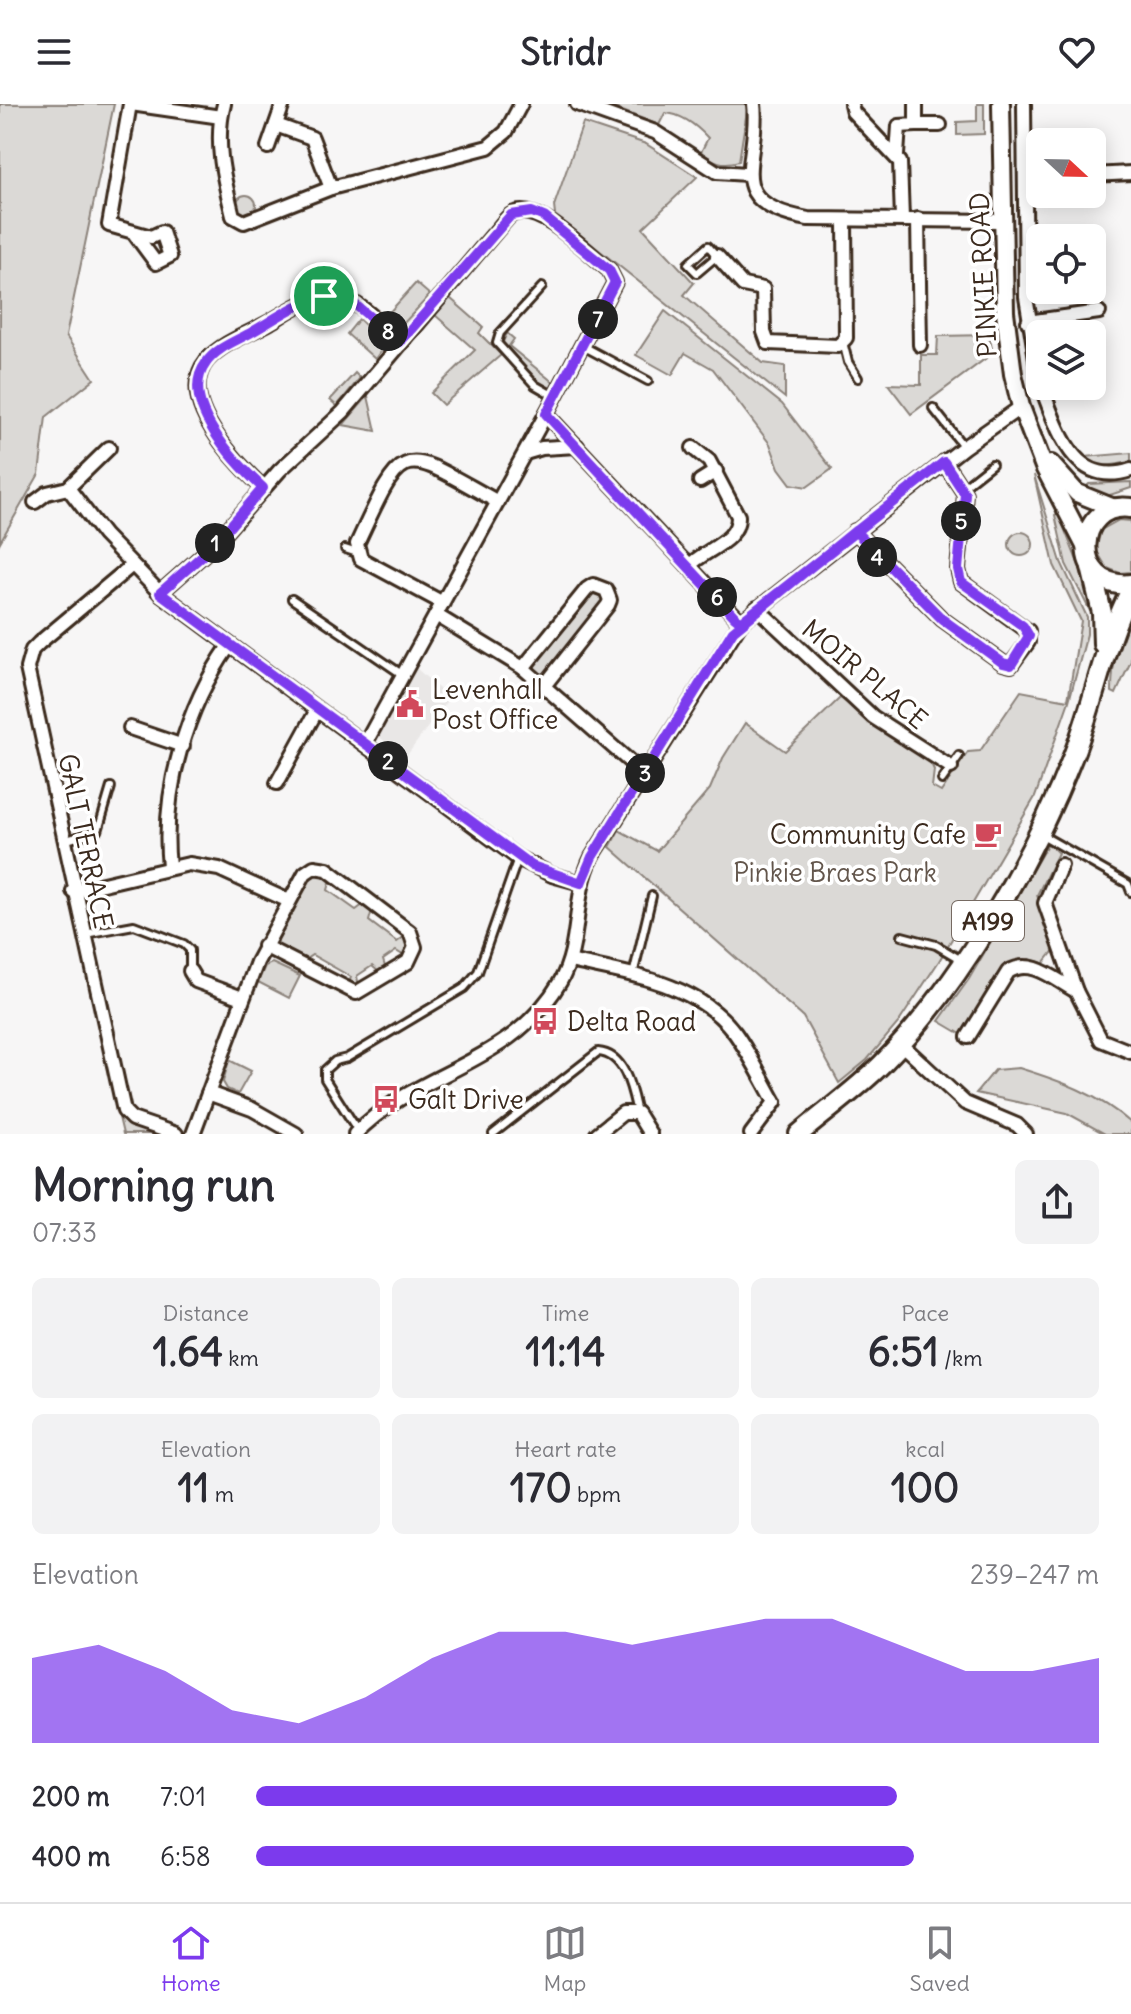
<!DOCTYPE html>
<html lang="en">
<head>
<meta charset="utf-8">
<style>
	body { margin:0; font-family:Delius,sans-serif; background:#f2f2f3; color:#2b2b33; height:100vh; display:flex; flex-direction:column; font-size:30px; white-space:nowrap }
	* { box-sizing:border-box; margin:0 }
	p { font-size:26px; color:#7c7c81 }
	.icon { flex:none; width:44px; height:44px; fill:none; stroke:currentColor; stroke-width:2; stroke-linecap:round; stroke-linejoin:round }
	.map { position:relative; height:1030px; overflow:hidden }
	.sheet { display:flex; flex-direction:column; background:#fff; flex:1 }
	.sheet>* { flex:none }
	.needle { width:52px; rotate:112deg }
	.tools { position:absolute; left:1026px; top:24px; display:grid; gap:16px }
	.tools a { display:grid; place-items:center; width:80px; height:80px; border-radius:12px; background:#fff; box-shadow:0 4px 20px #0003; font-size:40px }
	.pin { position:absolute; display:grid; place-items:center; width:68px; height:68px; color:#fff; margin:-34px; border:4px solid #fff; border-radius:50%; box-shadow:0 2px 8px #0007 }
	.km { position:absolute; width:40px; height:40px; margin:-20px; border-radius:50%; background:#222; color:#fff; font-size:22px; line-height:40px; text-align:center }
	.round { display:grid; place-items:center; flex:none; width:84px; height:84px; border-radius:12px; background:#f2f2f3 }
	.head { display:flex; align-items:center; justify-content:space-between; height:136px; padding:0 32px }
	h1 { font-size:44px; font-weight:700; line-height:60px }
	.stats { display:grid; grid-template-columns:repeat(3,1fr); gap:12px; height:136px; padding:8px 32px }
	.stats div { display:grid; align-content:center; border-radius:12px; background:#f2f2f3; text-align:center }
	.stats b { font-size:40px; font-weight:700 }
	.stats small { font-size:22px; font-weight:400 }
	.stats p { font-size:22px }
	.chart { height:224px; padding:16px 32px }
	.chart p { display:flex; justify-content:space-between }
	.chart svg { width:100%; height:144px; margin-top:8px; fill:#7c3aed; opacity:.7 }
	ul { padding:0 32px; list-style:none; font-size:26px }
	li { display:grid; grid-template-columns:128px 96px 1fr; align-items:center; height:60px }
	li i { height:20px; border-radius:10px; background:#7c3aed }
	header { display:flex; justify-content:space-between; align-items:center; height:104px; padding:0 32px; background:#fff; font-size:36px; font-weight:700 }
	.tabs { display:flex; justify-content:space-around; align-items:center; height:112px; border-top:2px solid #e1e1e2; background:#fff; font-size:22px; color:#7c7c81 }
	.tabs a { display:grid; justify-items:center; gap:4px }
	.tabs .selected { color:#7c3aed }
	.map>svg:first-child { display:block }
	.built { fill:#e9e7e6 }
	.green { fill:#dbd9d6; stroke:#8b827a; stroke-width:2 }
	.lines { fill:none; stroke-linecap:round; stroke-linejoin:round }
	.service-casing { stroke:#3b2a1e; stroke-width:12 }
	.minor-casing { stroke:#3b2a1e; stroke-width:18 }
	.secondary-casing { stroke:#3b2a1e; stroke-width:22 }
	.primary-casing { stroke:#3b2a1e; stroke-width:24 }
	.service { stroke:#fff; stroke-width:6 }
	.minor { stroke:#fff; stroke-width:12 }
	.secondary { stroke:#fff; stroke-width:16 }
	.primary { stroke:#fff; stroke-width:18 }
	.route-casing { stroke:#fff; stroke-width:16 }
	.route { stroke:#7c3aed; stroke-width:10 }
	.labels { text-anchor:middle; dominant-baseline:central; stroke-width:7; stroke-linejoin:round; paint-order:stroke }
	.shield { fill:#fff; stroke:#766a62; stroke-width:2 }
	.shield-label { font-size:24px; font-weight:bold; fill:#3b2a1e }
	.street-label { font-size:26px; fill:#3b2a1e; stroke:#fff }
	.poi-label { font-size:26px; fill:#3b2a1e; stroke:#fff; text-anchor:start }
	.park-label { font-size:26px; fill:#63564c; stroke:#fff }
</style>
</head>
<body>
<header><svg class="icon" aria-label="menu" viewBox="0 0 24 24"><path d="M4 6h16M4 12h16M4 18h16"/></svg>Stridr<svg class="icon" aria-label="heart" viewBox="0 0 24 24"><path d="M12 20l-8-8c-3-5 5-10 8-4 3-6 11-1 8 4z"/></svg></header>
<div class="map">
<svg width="1131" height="1030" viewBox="0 0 1131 1030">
	<rect width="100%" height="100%" fill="#f7f6f6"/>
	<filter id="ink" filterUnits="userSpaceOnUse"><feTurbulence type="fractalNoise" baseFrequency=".0125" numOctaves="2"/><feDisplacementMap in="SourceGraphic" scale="16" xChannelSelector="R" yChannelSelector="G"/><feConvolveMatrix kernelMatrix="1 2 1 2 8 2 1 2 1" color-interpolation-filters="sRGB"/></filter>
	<g filter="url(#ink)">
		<polygon class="built" points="415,563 449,594 405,654 377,631"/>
		<g class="green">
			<polygon points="0,0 114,0 66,232 94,275 46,313 39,370 0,438"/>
			<path d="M604,0H748L739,57C723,62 714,58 701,48L708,34C697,22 681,10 665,9L659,21Z"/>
			<polygon points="977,0 984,0 984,30 957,31 957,18 977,17"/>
			<polygon points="583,19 646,40 697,73 643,124 694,179 684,191 763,259 785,262 785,294 555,111 554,102"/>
			<circle cx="246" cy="101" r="10"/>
			<polygon points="416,179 430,191 404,219 389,218 385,213"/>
			<polygon points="450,194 483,223 479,229 501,251 443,301 431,289 475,246 435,211"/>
			<polygon points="665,207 782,300 832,365 807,383 791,380 779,364 770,340 713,265 685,249 672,271 636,251"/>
			<polygon points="359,215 382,237 382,245 375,255 347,230"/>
			<polygon points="507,229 514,235 509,242 554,279 550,285 535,277 502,240"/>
			<polygon points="989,231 993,249 911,310 888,280 921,281 921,251 937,251 938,232"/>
			<polygon points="355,269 360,274 337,302 330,296"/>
			<polygon points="368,292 376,327 343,321"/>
			<path d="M1131,349V357C1114,362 1099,365 1084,353Z"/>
			<polygon points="1034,371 1061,458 1087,513 1087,530 1069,597 1035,693 939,857 899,918 867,956 839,979 803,913 610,743 619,726 657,747 710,685 723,654 745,619 785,647 840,594 930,657 934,666 932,683 941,688 968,648 980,647 1021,587 1068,596 1081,517 1054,461"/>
			<polygon points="1131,378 1131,384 1107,392 1083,386 1089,380"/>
			<polygon points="1058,409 1092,494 1094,507 1090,507 1066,460 1055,411"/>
			<polygon points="1119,416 1131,417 1131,468 1120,469 1107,464 1096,446 1101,426"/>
			<circle cx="1021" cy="440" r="12"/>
			<polygon points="593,487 603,492 602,503 597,504 548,570 537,569 533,558 584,499 586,491"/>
			<path d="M1127,517L1131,519V557L1116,590L1112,588C1112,564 1116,539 1127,517Z"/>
			<polygon points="1048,739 1058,749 1037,791 1055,845 1044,859 1029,855 1004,861 961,930 939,917 969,875"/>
			<polygon points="317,769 331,775 328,786 356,806 364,800 372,806 369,817 397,838 405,832 410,842 406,853 396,847 383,856 386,866 380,869 372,862 357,872 359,883 348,883 351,873 312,851 303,857 279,843 277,832 309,774"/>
			<polygon points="272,859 300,872 289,894 258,878 265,862"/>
			<polygon points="229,956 251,967 238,990 227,985 223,978"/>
			<path d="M1019,964C1061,977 1098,990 1131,1019V1030H1105L1067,1009L976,989L995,966Z"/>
			<polygon points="118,1009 131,1019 160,1030 123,1030"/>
		</g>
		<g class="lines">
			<g class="service-casing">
				<g id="service">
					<polygon points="708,142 717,152 697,169 688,160"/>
					<polyline points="542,183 500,229 497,239 535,281 556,293"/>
					<polyline points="843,238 848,258 858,274"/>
					<polyline points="583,242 648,277"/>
					<polyline points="933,304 964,343"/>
					<polyline points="963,383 992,360"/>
					<polyline points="345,445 357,449"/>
					<polyline points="292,495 403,571"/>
					<polyline points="942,676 959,652"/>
					<polyline points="1042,731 1128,780 1131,788"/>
					<polyline points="63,737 98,727 111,683"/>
					<polyline points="85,830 134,821 184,840 190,846 190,867"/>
					<polyline points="902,832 936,841 963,857"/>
					<polyline points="633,871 652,792"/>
					<polyline points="358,1027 325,975 325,966 335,957 347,954 464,884 478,868 518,754"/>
					<path d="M493,1030L598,948C626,950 632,987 637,1009"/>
				</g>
			</g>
			<g class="minor-casing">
				<g id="minor">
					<polyline points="130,0 109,121 151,133 162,128 170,152 156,159 133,128"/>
					<polyline points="131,0 221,13"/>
					<path d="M224,0C214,38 224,75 233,112L244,118L331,84L488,43L506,28L521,0"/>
					<polyline points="577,0 655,28 717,68 747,70"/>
					<path d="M754,0C761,57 718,98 808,115L1003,117"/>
					<polyline points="851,0 853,8 900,58 902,115"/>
					<polyline points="1024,0 1026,193 1040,279"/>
					<polyline points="276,21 312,34 331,84"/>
					<polyline points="916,21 940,21"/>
					<polyline points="268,43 283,0"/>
					<polyline points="897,51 899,22 916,21 916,0"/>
					<polyline points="1092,71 1131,69"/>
					<polyline points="918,115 920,241"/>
					<polyline points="717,152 743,181 763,185 764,228 768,239 838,242 846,234 845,116"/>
					<polyline points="1028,218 1099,208"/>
					<path d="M1041,282C1058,325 1073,385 1131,366"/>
					<polyline points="525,349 542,344 577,342"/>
					<polyline points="700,377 716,367"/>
					<polyline points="68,384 104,431 160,489 518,754 552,771 581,779"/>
					<path d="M263,384C236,358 174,296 207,256C222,239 250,229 270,218C289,207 314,188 337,193C361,197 382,222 400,238"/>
					<polyline points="35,398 47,389 68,384 109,344"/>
					<polyline points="855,427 942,515 1003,559 1011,561 1028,538 1028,527 961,478 958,465 965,390 944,358"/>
					<polyline points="131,462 39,539 32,546 27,564 124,1007 132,1015 176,1030"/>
					<path d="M689,462C705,445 739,438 738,412L709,357L693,344"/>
					<path d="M160,489L213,442L280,366L343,308L498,125C502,121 506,114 511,111C537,95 589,150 609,166L615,178L546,310"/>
					<path d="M443,499L361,455L357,440C406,334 400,344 498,398"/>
					<polyline points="757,504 873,613 951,663"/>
					<polyline points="436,511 523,564 644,670"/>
					<polyline points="523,564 587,485 593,481 606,486 610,496 608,501 544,582"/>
					<polyline points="130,624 183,642"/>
					<polyline points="365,640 546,310 741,518"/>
					<polyline points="277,679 317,606"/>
					<polyline points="1061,761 1045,799 1076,887 1101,936 1131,948"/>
					<path d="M169,763C161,688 186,603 229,542"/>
					<polyline points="73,787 189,760 219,765 289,797"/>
					<path d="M570,857C627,870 697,878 735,929C750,950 762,975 775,998L751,1030"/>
					<polyline points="190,867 196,877 242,894"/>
					<path d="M968,933L1008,868C1031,853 1054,875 1076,887"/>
					<polyline points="901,940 965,999 1017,1021 1026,1030"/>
					<polyline points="208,989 252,1005 296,1030"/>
					<polyline points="193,1030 257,858 305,769 314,763 327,765 410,828 415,843 408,858 356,889 264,842"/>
					<path d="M355,1030C418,965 510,963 560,878C582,841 572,793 592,753L741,518L964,343L1021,303"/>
					<polyline points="597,1030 623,1009 637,1009 650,1030"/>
				</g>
			</g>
			<g class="secondary-casing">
				<g id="secondary">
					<polyline points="1001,0 1005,208 1013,270 1021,303 1044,363 1085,442"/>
					<polyline points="1051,360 1077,389 1114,404"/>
				</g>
			</g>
			<g class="primary-casing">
				<g id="primary">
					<path d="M1131,404C1073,396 1070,487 1131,480"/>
					<polyline points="1091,463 1102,509 1103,540"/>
					<path d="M799,1030C826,1007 857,985 882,960C960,881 1033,755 1073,652C1095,597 1104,538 1131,486"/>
				</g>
			</g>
			<use href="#service" class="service"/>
			<use href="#minor" class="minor"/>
			<use href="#secondary" class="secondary"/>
			<use href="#primary" class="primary"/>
		</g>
	</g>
	<g class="lines" filter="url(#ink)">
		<g class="route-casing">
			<path id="route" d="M324,192C298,198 275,215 252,228C236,237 216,244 206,259C177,298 236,359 263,384L213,442L160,489L532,762L581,779L592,753L733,527L855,427L942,515L1003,559L1011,561L1029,532L1023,522L961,478L958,465L965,390L944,358L741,518L735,513L546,310L615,178L609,166L544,113L532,108L511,111L400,238L352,198L324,192"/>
		</g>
		<use href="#route" class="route"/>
	</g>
	<defs>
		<g id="civic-bare" transform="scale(2.16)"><path d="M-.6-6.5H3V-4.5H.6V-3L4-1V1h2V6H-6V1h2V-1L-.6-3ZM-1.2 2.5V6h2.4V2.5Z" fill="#d1495b" stroke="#fff" stroke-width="2.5" paint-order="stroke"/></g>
		<g id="cafe-bare" transform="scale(2.16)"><path d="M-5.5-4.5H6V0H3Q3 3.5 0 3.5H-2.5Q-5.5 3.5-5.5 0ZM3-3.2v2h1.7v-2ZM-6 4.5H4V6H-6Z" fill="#d1495b" stroke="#fff" stroke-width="2.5" paint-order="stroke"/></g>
		<g id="bus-bare" transform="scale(2.16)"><path d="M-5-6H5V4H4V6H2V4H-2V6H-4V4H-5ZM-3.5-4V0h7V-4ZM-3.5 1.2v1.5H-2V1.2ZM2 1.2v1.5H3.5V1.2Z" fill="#d1495b" stroke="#fff" stroke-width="2.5" paint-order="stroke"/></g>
	</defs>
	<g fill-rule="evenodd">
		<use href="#civic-bare" x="410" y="600"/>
		<use href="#cafe-bare" x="988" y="730"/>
		<use href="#bus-bare" x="545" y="917"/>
		<use href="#bus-bare" x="386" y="995"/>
	</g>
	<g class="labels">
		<rect class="shield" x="952" y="797" width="72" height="40" rx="6"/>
		<g class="shield-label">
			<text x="988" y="817">A199</text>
		</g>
		<g class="street-label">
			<text transform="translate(983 171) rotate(-93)">PINKIE ROAD</text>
			<text transform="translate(865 570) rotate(40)">MOIR PLACE</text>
			<text transform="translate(86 737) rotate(78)">GALT TERRACE</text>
		</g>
		<g class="poi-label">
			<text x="432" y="585">Levenhall<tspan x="432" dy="30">Post Office</tspan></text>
			<text x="966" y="730" text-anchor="end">Community Cafe</text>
			<text x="567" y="917">Delta Road</text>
			<text x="408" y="995">Galt Drive</text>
		</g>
		<g class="park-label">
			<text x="835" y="768">Pinkie Braes Park</text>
		</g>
	</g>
</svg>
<div class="tools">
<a><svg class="needle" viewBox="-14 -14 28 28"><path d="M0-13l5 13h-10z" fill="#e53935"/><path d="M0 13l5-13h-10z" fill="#7c7c81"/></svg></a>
<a><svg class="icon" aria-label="locate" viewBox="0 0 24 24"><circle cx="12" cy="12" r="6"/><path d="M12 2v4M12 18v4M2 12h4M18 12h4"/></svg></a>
<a><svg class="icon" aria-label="layers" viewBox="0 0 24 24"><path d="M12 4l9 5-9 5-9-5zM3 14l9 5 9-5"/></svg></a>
</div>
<div class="pin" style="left:324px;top:192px;background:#1e9e55"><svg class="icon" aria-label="arrive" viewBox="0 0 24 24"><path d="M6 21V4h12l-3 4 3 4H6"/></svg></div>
<b class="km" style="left:215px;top:439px">1</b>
<b class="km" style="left:388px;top:657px">2</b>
<b class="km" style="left:645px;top:669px">3</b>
<b class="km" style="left:877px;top:453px">4</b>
<b class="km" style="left:961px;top:417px">5</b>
<b class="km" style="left:717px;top:493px">6</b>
<b class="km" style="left:598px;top:215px">7</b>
<b class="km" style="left:388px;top:227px">8</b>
</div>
<section class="sheet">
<div class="head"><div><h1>Morning run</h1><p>07:33</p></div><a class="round"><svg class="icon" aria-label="share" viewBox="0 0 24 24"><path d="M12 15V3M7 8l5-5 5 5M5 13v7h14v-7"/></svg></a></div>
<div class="stats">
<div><p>Distance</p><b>1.64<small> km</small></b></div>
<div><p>Time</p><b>11:14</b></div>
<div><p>Pace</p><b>6:51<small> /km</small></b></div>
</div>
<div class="stats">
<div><p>Elevation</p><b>11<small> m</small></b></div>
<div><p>Heart rate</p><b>170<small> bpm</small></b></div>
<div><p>kcal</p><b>100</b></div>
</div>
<div class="chart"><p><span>Elevation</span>239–247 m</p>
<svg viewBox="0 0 160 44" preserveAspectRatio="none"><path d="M0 44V18L10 14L20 22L30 34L40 38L50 30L60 18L70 10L80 10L90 14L100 10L110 6L120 6L130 14L140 22L150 22L160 18V44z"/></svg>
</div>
<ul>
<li><b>200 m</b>7:01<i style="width:76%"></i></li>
<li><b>400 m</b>6:58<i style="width:78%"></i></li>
</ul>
</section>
<nav class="tabs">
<a class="selected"><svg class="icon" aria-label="home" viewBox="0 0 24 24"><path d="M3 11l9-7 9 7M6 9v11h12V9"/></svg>Home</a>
<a><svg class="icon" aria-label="map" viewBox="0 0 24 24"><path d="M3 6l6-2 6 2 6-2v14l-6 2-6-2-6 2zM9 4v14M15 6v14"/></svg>Map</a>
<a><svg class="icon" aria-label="saved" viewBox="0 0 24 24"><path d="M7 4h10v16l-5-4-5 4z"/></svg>Saved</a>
</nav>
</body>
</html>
